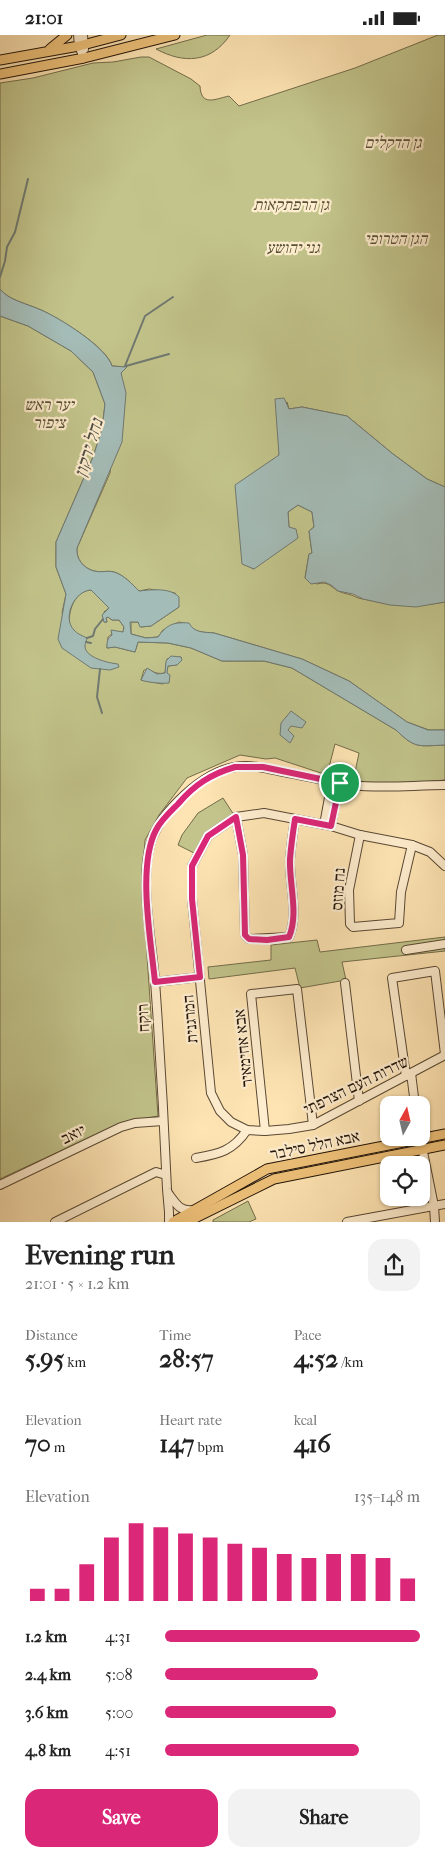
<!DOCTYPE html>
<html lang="en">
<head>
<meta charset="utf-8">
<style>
	body { margin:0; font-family:"IM FELL French Canon","Frank Ruhl Libre",serif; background:#f2f2f2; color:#222; height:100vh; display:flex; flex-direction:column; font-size:19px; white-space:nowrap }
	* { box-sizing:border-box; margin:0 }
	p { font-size:16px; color:#767676 }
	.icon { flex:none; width:28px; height:28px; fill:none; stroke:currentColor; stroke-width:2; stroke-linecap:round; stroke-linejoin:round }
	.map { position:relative; height:1187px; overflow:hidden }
	.sheet { display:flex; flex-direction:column; background:#fff; flex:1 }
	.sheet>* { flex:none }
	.needle { width:32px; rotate:8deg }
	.fabs { position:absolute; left:380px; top:1061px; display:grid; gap:10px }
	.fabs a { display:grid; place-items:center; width:50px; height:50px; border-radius:10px; background:#fff; box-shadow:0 1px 4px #0004; font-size:25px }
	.pin { position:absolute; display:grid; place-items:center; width:42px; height:42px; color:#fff; margin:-21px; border:2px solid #fff; border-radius:50%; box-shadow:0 1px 5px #0007 }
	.round { display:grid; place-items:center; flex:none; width:52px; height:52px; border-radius:15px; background:#f2f2f2 }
	.summary { display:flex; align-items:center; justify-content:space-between; height:85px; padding:0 25px }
	h1 { font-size:28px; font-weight:700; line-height:38px }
	.figures { display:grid; grid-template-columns:repeat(3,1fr); gap:8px; height:85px; padding:5px 25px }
	.figures div { display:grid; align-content:center }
	.figures b { font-size:25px; font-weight:700 }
	.figures small { font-size:14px; font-weight:400 }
	.figures p { font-size:14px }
	.chart { height:140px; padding:10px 25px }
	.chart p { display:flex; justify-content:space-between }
	.chart svg { width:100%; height:90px; margin-top:5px; stroke:#db2777; stroke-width:6 }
	.primary-button { display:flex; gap:10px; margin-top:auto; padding:10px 25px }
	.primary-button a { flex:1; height:58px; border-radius:15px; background:#db2777; color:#fff; font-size:20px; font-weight:700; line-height:58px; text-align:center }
	.primary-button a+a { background:#f2f2f2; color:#222 }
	ul { padding:0 25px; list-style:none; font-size:16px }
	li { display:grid; grid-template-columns:80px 60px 1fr; align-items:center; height:38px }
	li i { height:12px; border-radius:6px; background:#db2777 }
	.status { display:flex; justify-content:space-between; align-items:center; height:35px; padding:0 25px; background:#fff; direction:ltr }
	.status svg { height:14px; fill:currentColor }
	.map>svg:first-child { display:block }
	.green { fill:#c2c48b; stroke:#726c4a; fill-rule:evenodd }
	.water { fill:#a4bcb7; stroke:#707971 }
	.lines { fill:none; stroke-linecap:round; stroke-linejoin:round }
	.stream { stroke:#707971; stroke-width:2 }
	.minor-casing { stroke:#594834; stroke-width:10 }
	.major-casing { stroke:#221409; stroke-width:11 }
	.minor { stroke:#feedce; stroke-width:8 }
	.major { stroke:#efc27a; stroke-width:9 }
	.route-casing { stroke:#fff; stroke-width:10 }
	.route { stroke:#db2777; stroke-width:6 }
	.labels { text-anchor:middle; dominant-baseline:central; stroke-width:4.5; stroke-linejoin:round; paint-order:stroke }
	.park-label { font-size:16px; font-style:italic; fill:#5a5236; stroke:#feedce }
	.street-label { font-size:16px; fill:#221409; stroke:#feedce }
	.water-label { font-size:18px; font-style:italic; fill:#504f46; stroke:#feedce }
</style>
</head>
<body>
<div class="status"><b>21:01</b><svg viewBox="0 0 49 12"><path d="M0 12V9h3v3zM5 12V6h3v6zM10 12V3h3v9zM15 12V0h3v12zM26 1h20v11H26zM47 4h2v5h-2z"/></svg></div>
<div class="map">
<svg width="445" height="1187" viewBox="0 0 445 1187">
	<rect width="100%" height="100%" fill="#fee4b3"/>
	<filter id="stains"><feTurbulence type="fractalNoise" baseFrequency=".004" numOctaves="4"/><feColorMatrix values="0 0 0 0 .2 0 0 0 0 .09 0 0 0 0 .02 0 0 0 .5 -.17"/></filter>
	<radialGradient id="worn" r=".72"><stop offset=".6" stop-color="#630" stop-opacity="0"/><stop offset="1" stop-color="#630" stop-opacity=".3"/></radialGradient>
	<g class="green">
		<path d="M207,0H230C211,28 184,29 156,14Z"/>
		<path d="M438,0H445V452L427,444L393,419L347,381L302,372L289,374L287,367L279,420L243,529L254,534L289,492L288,477L298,470L312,477L314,492L309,496L312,518L309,519L305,543L317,549C328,546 330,551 338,556C344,559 351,559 356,562C360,564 364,564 368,565C398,572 415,572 445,567V695H429L407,687L349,646L302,624L214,598L200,597L193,594L188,589L179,587L163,595L158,602L146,603L131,599V587H138L141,592L151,591L179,572L175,558L149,554L139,556C132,549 124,540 114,537C108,535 100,538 94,536C83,533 76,524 77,513L110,438L121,338L127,332L112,331C107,312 59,283 41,275C28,269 8,265 0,254V48L33,43L93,28L113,27L141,22H149L191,44L200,51C201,72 215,64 229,61L239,71L355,33Z"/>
		<path d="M0,281L28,291L71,316L93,337L105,369L102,394L93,422L56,507V532L66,559L62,578L69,588C69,574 75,556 91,555L109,573L104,577V587H107L106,583L108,582L112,585H119L124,592L123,597L112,599L108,602L107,613L115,612L135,617L138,607L168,608L191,613L222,626H264L292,633L396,695C415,714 419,711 445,710V745L402,749L353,747L359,718L335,709L327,740L275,723L266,724L240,720L187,743L159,780L145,805L142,848L158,1081L131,1086L103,1096L0,1144ZM181,622V626L177,630L168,631L163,649L141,645L144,635C152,635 156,640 165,638L167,624Z"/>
		<polygon points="223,763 234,780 205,798 196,819 178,810 182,800 198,778"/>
		<polygon points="445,902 445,916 342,927 346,945 300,953 295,933 209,944 208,932 271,925 271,910 317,905 320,917"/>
		<polygon points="248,1166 256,1184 249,1187 213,1187 213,1185"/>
	</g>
	<g class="water">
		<path d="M0,254C8,265 28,269 41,275C60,283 106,312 112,331L127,332L121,338L126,358L122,407L77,513C76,524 83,533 94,536C100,538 108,535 114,537C124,540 132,549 139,556C150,555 170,552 179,562V572L151,591L140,592L138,587H130L131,599L146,603L158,602C167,589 174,587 189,588C194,598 204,597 214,598L302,624L349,646L407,687L428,695H445V710C419,711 415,714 396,695L292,633L264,626H222L191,613L168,608L138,607L135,617L115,612L107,613C107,606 107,604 112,600L111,595L123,597L124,592L119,585H112L108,582L106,583L107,587H104L102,580L109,573L91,555C74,556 62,583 74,595C77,599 83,601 87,603C87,605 85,608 85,611C85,623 109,628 118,629L119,632L110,635L91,633L62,613L58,604L66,559L56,532V507L93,422L102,394L105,369L93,337L71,316L28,291L0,281Z"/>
		<polygon points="284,363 289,374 302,372 347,381 393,419 427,444 445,452 445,567 416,572 390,570 363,564 353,559 338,556 331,550 324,547 311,549 305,543 309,519 312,518 309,496 314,492 312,477 298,470 288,477 289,492 296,494 298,503 254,534 242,529 235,450 279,420 275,364"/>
		<path d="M171,621L181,622L182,625L177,630L168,631L167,638L170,640L169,648C163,649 145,647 141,645L147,633L157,639L165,638L166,626Z"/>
		<polygon points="291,676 306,687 302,693 291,691 288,695 294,701 290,708 280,700 281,688"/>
	</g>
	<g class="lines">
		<g class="stream">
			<polyline points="0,242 5,226 7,212 15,197 28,144"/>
			<polyline points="125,331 145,281 173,262"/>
			<polyline points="126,331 169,319"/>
			<polyline points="87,603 93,601 95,594 103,584"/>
			<polyline points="86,607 91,608"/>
			<polyline points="100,634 97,662 102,678"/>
		</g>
		<g class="minor-casing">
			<g id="minor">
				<polyline points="78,0 79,11 84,23"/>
				<polyline points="83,0 84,14"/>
				<path d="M236,782L243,820L245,900L249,904L289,902C299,879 289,849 290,824C291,811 293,797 295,784"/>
				<polyline points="324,790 332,746"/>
				<polyline points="331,791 339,748"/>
				<polyline points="360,800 349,855 350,889 353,892 399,888 401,857 412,810"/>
				<polyline points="445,831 430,817 412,810 360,800 331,791 264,778 236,782 208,801 192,831 192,864 211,1058 220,1076 231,1087 247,1095 265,1096 289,1094 313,1090 445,1020"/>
				<polyline points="406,915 445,909"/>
				<polyline points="155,947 200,942"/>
				<polyline points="345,948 359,1066"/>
				<polyline points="411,1038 415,1070"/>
				<polyline points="406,1041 392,943 435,936 445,1019"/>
				<polyline points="265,1096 251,959 297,954 313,1090"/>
				<polyline points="420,1102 434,1171 435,1187"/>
				<path d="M196,1123C219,1119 233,1116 247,1095"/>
				<polyline points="0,1150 121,1092 135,1088 163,1086"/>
				<path d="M168,1158C176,1169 180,1177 194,1175"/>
				<polyline points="55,1187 156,1137 166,1140"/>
				<path d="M169,1187V1177L167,1154C164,1085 160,1015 155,946C152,906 139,846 151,807C161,776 203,737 235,732C251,729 269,734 284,737C306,741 328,747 351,750C382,754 414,750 445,750"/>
				<polyline points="347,1187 445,1169"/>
			</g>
		</g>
		<g class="major-casing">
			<g id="major">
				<polyline points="50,14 67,0"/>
				<polyline points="0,25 79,11 121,0"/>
				<polyline points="0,39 84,23 175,0"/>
				<polyline points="173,1187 267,1134 445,1099"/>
				<polyline points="187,1187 274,1144 445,1110"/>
			</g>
		</g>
		<use href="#minor" class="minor"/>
		<use href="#major" class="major"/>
	</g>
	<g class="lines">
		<g class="route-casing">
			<path id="route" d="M235,732H263L340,748L331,791L295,784C293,797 291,811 290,824C289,849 299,879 289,902L267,905L249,904L245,900L243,820L236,782L208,801L192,831V864L200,942L155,947C151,906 137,831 156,795C161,785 170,777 178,769C194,750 211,739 235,732Z"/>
		</g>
		<use href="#route" class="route"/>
	</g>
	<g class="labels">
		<g class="park-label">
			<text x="393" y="107">גן הדקלים</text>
			<text x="291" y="169">גן הרפתקאות</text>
			<text x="396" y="203">הגן הטרופי</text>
			<text x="293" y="212">גני יהושע</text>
			<text x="49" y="369">יער ראש<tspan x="49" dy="18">ציפור</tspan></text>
		</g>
		<g class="street-label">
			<text transform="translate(338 854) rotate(-86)">נח מוזס</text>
			<text transform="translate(143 983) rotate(-93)">רוקח</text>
			<text transform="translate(190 984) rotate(-95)">המרגנית</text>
			<text transform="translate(243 1013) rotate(-96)">אבא אחימאיר</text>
			<text transform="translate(356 1050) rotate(-26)">שדרות העם הצרפתי</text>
			<text transform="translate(73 1099) rotate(-26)">יואב</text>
			<text transform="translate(315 1110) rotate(-12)">אבא הלל סילבר</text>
		</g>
		<g class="water-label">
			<text transform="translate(89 413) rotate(-73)">נחל ירקון</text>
		</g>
	</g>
	<rect width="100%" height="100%" filter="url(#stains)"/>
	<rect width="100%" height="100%" fill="url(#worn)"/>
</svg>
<div class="fabs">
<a><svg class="needle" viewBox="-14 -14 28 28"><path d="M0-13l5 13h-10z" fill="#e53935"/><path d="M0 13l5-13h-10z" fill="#767676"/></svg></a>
<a><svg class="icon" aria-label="locate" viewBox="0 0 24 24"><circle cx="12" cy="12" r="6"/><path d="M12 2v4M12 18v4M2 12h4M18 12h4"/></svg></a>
</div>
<div class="pin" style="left:340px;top:748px;background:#1e9e55"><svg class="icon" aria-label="arrive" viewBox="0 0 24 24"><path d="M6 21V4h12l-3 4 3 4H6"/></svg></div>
</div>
<section class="sheet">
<div class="summary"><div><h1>Evening run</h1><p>21:01 · 5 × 1.2 km</p></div><a class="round"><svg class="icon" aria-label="share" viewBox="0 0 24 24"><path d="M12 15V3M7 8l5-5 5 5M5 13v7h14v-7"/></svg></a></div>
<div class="figures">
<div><p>Distance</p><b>5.95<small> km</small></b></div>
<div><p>Time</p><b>28:57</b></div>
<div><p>Pace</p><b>4:52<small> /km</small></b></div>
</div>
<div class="figures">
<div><p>Elevation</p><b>70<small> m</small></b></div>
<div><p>Heart rate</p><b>147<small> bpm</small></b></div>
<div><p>kcal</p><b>416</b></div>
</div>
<div class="chart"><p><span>Elevation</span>135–148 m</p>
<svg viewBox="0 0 160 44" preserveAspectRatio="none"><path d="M5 44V38M15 44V38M25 44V26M35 44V13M45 44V6M55 44V8M65 44V11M75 44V13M85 44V16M95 44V18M105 44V21M115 44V23M125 44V21M135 44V21M145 44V23M155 44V33"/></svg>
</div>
<ul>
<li><b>1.2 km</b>4:31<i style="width:100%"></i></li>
<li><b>2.4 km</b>5:08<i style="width:60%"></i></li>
<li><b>3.6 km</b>5:00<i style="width:67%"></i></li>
<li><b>4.8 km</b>4:51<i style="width:76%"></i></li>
</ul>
<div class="primary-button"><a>Save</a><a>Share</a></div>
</section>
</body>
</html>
